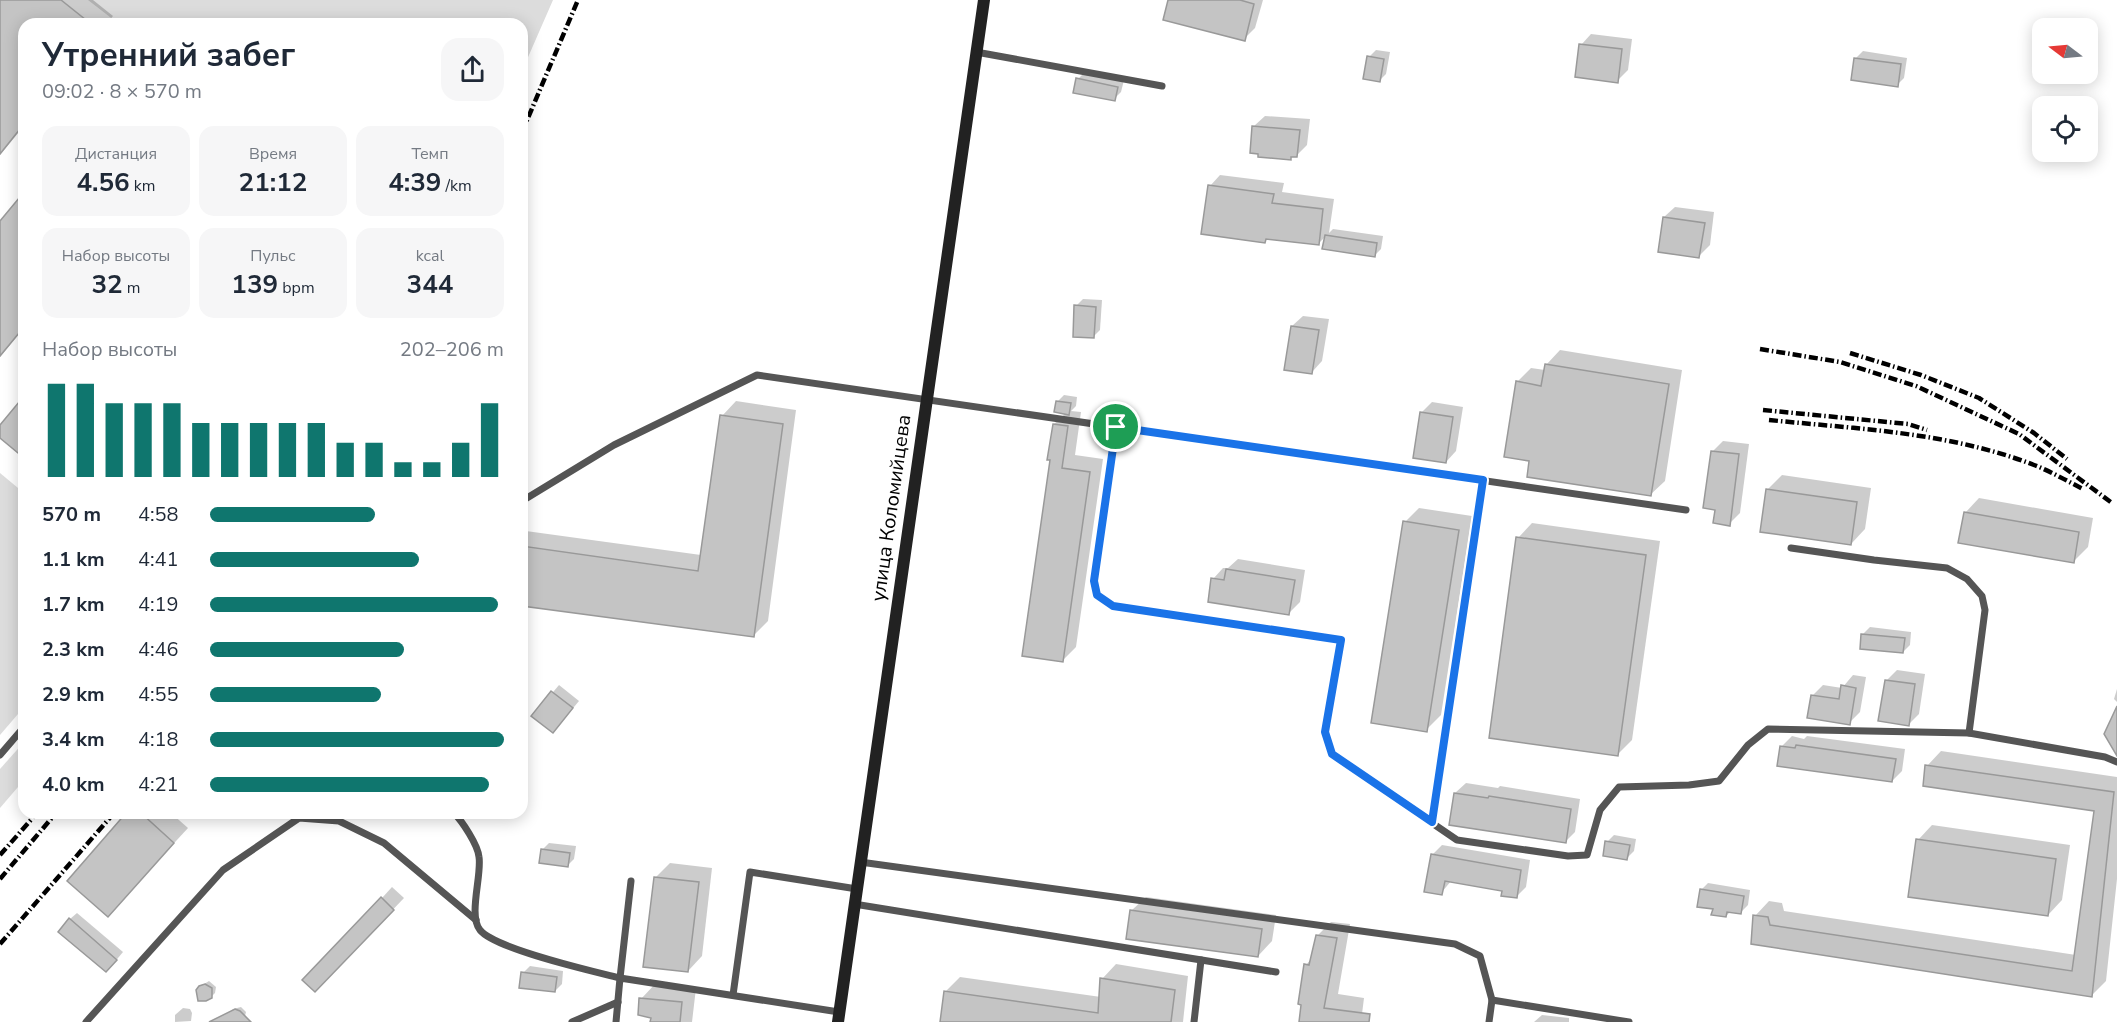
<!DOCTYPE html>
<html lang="ru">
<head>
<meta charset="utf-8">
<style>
	body { margin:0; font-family:"Nunito Sans",sans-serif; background:#f6f6f7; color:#1f2937; height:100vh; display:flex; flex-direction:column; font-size:22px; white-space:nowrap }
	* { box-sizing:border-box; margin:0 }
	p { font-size:20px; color:#747a83 }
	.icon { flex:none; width:33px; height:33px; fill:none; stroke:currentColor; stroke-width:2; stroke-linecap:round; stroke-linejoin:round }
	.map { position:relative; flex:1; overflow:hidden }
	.sheet { position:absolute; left:18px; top:18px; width:510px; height:801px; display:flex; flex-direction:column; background:#fff; border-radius:18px; box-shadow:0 3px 15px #0003 }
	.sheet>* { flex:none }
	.needle { width:39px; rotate:286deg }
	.fabs { position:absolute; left:2032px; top:18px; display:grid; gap:12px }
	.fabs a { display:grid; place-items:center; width:66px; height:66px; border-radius:12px; background:#fff; box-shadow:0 3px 15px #0003; font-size:30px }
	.pin { position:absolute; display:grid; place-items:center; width:51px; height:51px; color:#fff; margin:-26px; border:3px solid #fff; border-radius:50%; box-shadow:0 2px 6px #0007 }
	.round { display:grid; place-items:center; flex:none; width:63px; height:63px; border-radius:18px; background:#f6f6f7 }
	.headline { display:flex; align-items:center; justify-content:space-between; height:102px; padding:0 24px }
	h1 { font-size:33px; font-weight:700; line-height:45px }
	.stats { display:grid; grid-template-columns:repeat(3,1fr); gap:9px; height:102px; padding:6px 24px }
	.stats div { display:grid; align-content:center; border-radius:15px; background:#f6f6f7; text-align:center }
	.stats b { font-size:26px; font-weight:700 }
	.stats small { font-size:16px; font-weight:400 }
	.stats p { font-size:16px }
	.chart { height:168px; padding:12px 24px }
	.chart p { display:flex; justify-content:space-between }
	.chart svg { width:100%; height:108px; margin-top:6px; stroke:#0f766e; stroke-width:6 }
	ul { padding:0 24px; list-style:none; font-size:20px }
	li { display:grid; grid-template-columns:96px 72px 1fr; align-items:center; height:45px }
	li i { height:15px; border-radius:8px; background:#0f766e }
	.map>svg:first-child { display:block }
	.green { fill:#dcdcdc }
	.shadow { fill:#0003 }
	.building { fill:#c4c4c4; stroke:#999; stroke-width:1.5 }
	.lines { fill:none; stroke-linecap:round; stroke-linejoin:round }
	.lane { stroke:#555; stroke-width:7 }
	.secondary { stroke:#222; stroke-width:12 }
	.rail { stroke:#000; stroke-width:4.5; stroke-dasharray:9 3 1.5 3; stroke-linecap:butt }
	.route-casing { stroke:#fff; stroke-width:12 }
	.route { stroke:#1a73e8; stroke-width:8 }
	.labels { text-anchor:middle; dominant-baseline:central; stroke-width:6; stroke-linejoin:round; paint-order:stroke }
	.street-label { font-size:20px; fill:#000; stroke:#fff }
</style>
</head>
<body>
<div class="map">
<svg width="2117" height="1022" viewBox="0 0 2117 1022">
	<rect width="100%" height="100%" fill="#fff"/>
	<g class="green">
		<polygon points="88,0 553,0 522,71 522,24 119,24"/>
		<polygon points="0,473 24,493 24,707 0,735"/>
		<polygon points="24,742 24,780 0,808 0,769"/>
	</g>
	<g class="shadow">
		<polygon points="0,0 93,0 113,16 106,24 24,24 24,126 0,155"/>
		<polygon points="1170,0 1263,0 1255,28 1244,39"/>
		<polygon points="1591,34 1632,39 1628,70 1617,81 1581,45"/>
		<polygon points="1376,50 1390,52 1386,74 1379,81 1369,57"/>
		<polygon points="1863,51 1907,58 1904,78 1897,85 1856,58"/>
		<polygon points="1085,72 1124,80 1121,92 1114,99 1078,79"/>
		<polygon points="1265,116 1310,119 1307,145 1297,155 1293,155 1290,158 1254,126"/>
		<polygon points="1220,175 1284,183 1282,192 1334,199 1329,233 1333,229 1383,236 1381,249 1374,256 1326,236 1318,244 1268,238 1264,241 1210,186"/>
		<polygon points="24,194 24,328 0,357 0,223"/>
		<polygon points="1675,207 1714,212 1710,245 1699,256 1664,217"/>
		<polygon points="1083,299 1102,300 1100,330 1093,337 1076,306"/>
		<polygon points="1303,316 1329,319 1322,361 1312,372 1292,326"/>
		<polygon points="1560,350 1682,370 1665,481 1650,495 1531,460 1517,382 1531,368 1545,370 1546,365"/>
		<polygon points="1064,395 1077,397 1076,406 1071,411 1081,412 1075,455 1103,459 1076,647 1063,660 1052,459 1054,424 1066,413 1057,402"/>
		<polygon points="736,401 796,410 768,621 754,635 522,605 522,535 526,531 701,555 722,416"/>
		<polygon points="1432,402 1463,407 1456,451 1446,462 1421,413"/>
		<polygon points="1723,441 1749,444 1740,513 1729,524 1712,452"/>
		<polygon points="1782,475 1871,488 1865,529 1851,544 1767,490"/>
		<polygon points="1979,498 2093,518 2088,547 2074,561 1965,513"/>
		<polygon points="1419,508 1472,516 1441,715 1426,730 1405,522"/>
		<polygon points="1532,523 1660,541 1632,740 1618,754 1518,538"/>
		<polygon points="1238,559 1305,570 1300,602 1289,613 1213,579 1223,568 1228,568"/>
		<polygon points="1870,627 1911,632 1910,645 1903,652 1863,634"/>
		<polygon points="1897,670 1925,674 1919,714 1909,724 1886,681"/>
		<polygon points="1853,675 1866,677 1860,712 1849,723 1812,696 1823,685 1842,688"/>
		<polygon points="559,685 579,701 559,725 533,716"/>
		<polygon points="2117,689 2117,702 2114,699"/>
		<polygon points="522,727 526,731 522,736"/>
		<polygon points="1792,736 1804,739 1807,736 1905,749 1902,771 1892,781 1782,746"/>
		<polygon points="1941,751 2117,777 2117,879 2106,981 2092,995 1752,943 1755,916 1769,901 1782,903 1784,911 2076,955 2095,810 1927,766"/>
		<polygon points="1466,783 1498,788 1500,786 1580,799 1575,832 1565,842 1455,793"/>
		<polygon points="128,813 171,813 188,828 108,915"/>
		<polygon points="1932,825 2070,845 2062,900 2048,915 1918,840"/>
		<polygon points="1614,835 1636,839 1634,851 1627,858 1607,842"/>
		<polygon points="549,843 576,846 574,859 567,866 542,850"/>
		<polygon points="1442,845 1530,860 1526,887 1516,897 1503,890 1452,880 1441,893 1432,855"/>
		<polygon points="670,863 712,868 702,956 688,971 655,878"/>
		<polygon points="1708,883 1750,890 1748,905 1741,912 1731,911 1726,916 1714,908 1701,890"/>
		<polygon points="392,887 404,898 326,980 382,898"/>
		<polygon points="1146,897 1276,915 1272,941 1258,956 1131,911"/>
		<polygon points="77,913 123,952 113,964 70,919"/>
		<polygon points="1331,922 1350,924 1338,994 1364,998 1361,1022 1300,1022 1306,965 1312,958 1317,936"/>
		<polygon points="1116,964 1188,976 1183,1022 941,1022 945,992 960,977 1101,997 1102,979"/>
		<polygon points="530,966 563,971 562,984 555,991 523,973"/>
		<polygon points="209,981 216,987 215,993 211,997 201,986"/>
		<polygon points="655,984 696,988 692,1022 652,1022 652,1016 641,999"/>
		<polygon points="241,1007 246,1012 244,1020 242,1022 228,1022 229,1013 233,1009"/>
		<polygon points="183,1008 190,1009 192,1013 191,1021 175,1022 175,1015"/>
		<polygon points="1542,1015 1569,1018 1569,1022 1534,1022"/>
	</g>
	<g class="building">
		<polygon points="0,0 61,0 91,24 24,24 24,124 0,154"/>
		<polygon points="1168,0 1240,0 1254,4 1245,41 1163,20"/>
		<polygon points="1579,44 1622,49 1618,83 1575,77"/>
		<polygon points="1367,56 1384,59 1380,82 1363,79"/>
		<polygon points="1854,58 1901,64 1898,87 1851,80"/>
		<polygon points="1076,78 1118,87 1115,101 1073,93"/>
		<polygon points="1252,126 1300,130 1297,157 1291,157 1291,160 1258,157 1258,154 1250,153"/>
		<polygon points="1208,185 1274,194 1272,203 1323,209 1319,245 1266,239 1265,243 1201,234"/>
		<polygon points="24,192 24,327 0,356 0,221"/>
		<polygon points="1663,217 1705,223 1699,258 1658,252"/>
		<polygon points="1325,235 1377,243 1375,257 1322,249"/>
		<polygon points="1074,305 1096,307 1094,338 1073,337"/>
		<polygon points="1291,326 1319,330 1312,374 1284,370"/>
		<polygon points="1545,364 1669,384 1651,496 1527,477 1529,461 1504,457 1516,381 1541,386"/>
		<polygon points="24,396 24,458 0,438 0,425"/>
		<polygon points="1056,401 1071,403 1069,415 1054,412"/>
		<polygon points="1420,412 1453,417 1446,463 1413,458"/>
		<polygon points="720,415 783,424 754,637 522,606 522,546 698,571"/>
		<polygon points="1053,424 1068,426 1062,468 1090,472 1063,662 1022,656 1050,460 1047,460"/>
		<polygon points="1711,451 1739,454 1730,526 1713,523 1715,510 1703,508"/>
		<polygon points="1766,489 1857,502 1851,545 1760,532"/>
		<polygon points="1964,512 2079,532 2074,563 1958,543"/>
		<polygon points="1403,521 1459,530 1427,732 1371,723"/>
		<polygon points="1516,537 1646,555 1618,756 1489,738"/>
		<polygon points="1226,569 1295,580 1289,615 1208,602 1211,578 1224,580"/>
		<polygon points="1861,634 1905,638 1903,653 1860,649"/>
		<polygon points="1885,680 1915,684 1909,726 1878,721"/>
		<polygon points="1841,685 1856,688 1850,725 1807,718 1811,695 1839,699"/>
		<polygon points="551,691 573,708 553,733 531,716"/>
		<polygon points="2117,706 2117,756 2104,734"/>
		<polygon points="1796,745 1896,759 1892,782 1777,766 1780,746 1795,748"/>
		<polygon points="1925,765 2114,792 2092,997 1751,944 1753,915 1768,917 1770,925 2072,971 2094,811 1923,786"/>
		<polygon points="1454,793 1488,798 1489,796 1571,809 1566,843 1449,825"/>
		<polygon points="126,813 141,813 174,843 108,917 67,881"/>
		<polygon points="1916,839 2056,859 2048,916 1908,897"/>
		<polygon points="1605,841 1630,845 1627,860 1603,856"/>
		<polygon points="541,849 570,853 568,867 539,863"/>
		<polygon points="1431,854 1521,870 1517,898 1501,896 1502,891 1445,881 1442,895 1424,892"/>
		<polygon points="654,877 699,882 688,972 643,967"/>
		<polygon points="1700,889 1744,896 1741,914 1727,912 1726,917 1711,915 1713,909 1697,907"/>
		<polygon points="381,897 394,910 315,992 302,980"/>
		<polygon points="1130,910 1262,929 1258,957 1126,939"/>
		<polygon points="69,918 117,960 106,972 58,932"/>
		<polygon points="1316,935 1337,938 1324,1008 1370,1014 1369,1022 1299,1022 1301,1005 1298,1004 1304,964 1309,965"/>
		<polygon points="521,972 557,977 555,992 519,988"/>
		<polygon points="1100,978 1175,990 1171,1022 940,1022 944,991 1098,1013"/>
		<polygon points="205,984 212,988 212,998 206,1001 198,1001 196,990 199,986"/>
		<polygon points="639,998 682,1002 680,1022 650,1022 651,1018 638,1015"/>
		<polygon points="235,1009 240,1011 251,1022 209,1022"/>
	</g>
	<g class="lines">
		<g class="lane">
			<polyline points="976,52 1162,86"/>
			<polyline points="1116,427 1094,581 1097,595 1113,606 1341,640 1325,732 1331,754 1457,840 1568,856 1587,855 1600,810 1619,787 1689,785 1719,781 1748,745 1768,729 1969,733 2105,757 2117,762"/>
			<polyline points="522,501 614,445 757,375 1686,510"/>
			<polyline points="1791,548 1874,560 1947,568 1967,579 1982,596 1985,610 1969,733"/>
			<polyline points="0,755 24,727"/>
			<path d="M454,813C462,821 478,845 479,857C482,875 468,916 480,930C495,949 592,971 620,978L631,881"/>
			<polyline points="1432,822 1483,480"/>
			<polyline points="860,862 1455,944 1480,956 1492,1000 1489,1022"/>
			<polyline points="854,904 1276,972"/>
			<polyline points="733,995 750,872 857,889"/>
			<polyline points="1492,1000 1629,1022"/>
			<polyline points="86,1022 223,870 299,818 339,821 384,843 476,920"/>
			<polyline points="572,1022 618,1002"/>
			<polyline points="616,1022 620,978 839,1012"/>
			<polyline points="1194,1022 1201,960"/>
		</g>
		<polyline class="secondary" points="838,1022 984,0"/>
		<g class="rail">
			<polyline points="522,132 578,0"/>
			<polyline points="1760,349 1840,362 1916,386 2019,434 2112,503"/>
			<polyline points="1850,353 1921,375 1979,398 2034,433 2067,459"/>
			<polyline points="1763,410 1908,424 1927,430"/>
			<path d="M1769,420C1858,429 1949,432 2034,465C2050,471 2067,481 2083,489"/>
			<polyline points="0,855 37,813"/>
			<polyline points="0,879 56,813"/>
			<polyline points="0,944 114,813"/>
		</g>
	</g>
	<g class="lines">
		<g class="route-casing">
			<polygon id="route" points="1116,427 1483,480 1432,822 1332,754 1325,732 1341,640 1113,606 1097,595 1094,581"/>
		</g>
		<use href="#route" class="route"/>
	</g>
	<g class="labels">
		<g class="street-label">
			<text transform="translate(891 508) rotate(-82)">улица Коломийцева</text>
		</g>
	</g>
</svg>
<div class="fabs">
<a><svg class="needle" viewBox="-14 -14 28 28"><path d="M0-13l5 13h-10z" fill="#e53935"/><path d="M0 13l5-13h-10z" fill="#747a83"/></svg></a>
<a><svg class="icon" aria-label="locate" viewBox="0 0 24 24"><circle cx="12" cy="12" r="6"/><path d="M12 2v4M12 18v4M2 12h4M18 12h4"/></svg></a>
</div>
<div class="pin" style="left:1116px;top:427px;background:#1e9e55"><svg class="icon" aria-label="arrive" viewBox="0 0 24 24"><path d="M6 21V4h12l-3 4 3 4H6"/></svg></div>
<section class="sheet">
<div class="headline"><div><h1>Утренний забег</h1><p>09:02 · 8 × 570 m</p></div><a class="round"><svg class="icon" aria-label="share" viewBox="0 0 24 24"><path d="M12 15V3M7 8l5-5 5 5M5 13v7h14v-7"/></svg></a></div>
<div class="stats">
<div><p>Дистанция</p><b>4.56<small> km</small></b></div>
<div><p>Время</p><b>21:12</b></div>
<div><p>Темп</p><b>4:39<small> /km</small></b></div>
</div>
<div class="stats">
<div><p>Набор высоты</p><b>32<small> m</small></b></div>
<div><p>Пульс</p><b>139<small> bpm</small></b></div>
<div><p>kcal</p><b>344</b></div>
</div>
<div class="chart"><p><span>Набор высоты</span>202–206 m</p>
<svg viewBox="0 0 160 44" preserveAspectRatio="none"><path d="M5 44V6M15 44V6M25 44V14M35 44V14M45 44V14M55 44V22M65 44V22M75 44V22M85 44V22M95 44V22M105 44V30M115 44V30M125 44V38M135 44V38M145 44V30M155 44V14"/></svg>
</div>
<ul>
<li><b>570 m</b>4:58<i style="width:56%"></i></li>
<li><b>1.1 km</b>4:41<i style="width:71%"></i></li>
<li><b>1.7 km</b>4:19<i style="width:98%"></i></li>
<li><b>2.3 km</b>4:46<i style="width:66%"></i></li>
<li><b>2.9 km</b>4:55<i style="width:58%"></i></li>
<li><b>3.4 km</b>4:18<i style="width:100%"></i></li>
<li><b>4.0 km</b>4:21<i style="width:95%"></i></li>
</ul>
</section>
</div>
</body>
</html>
